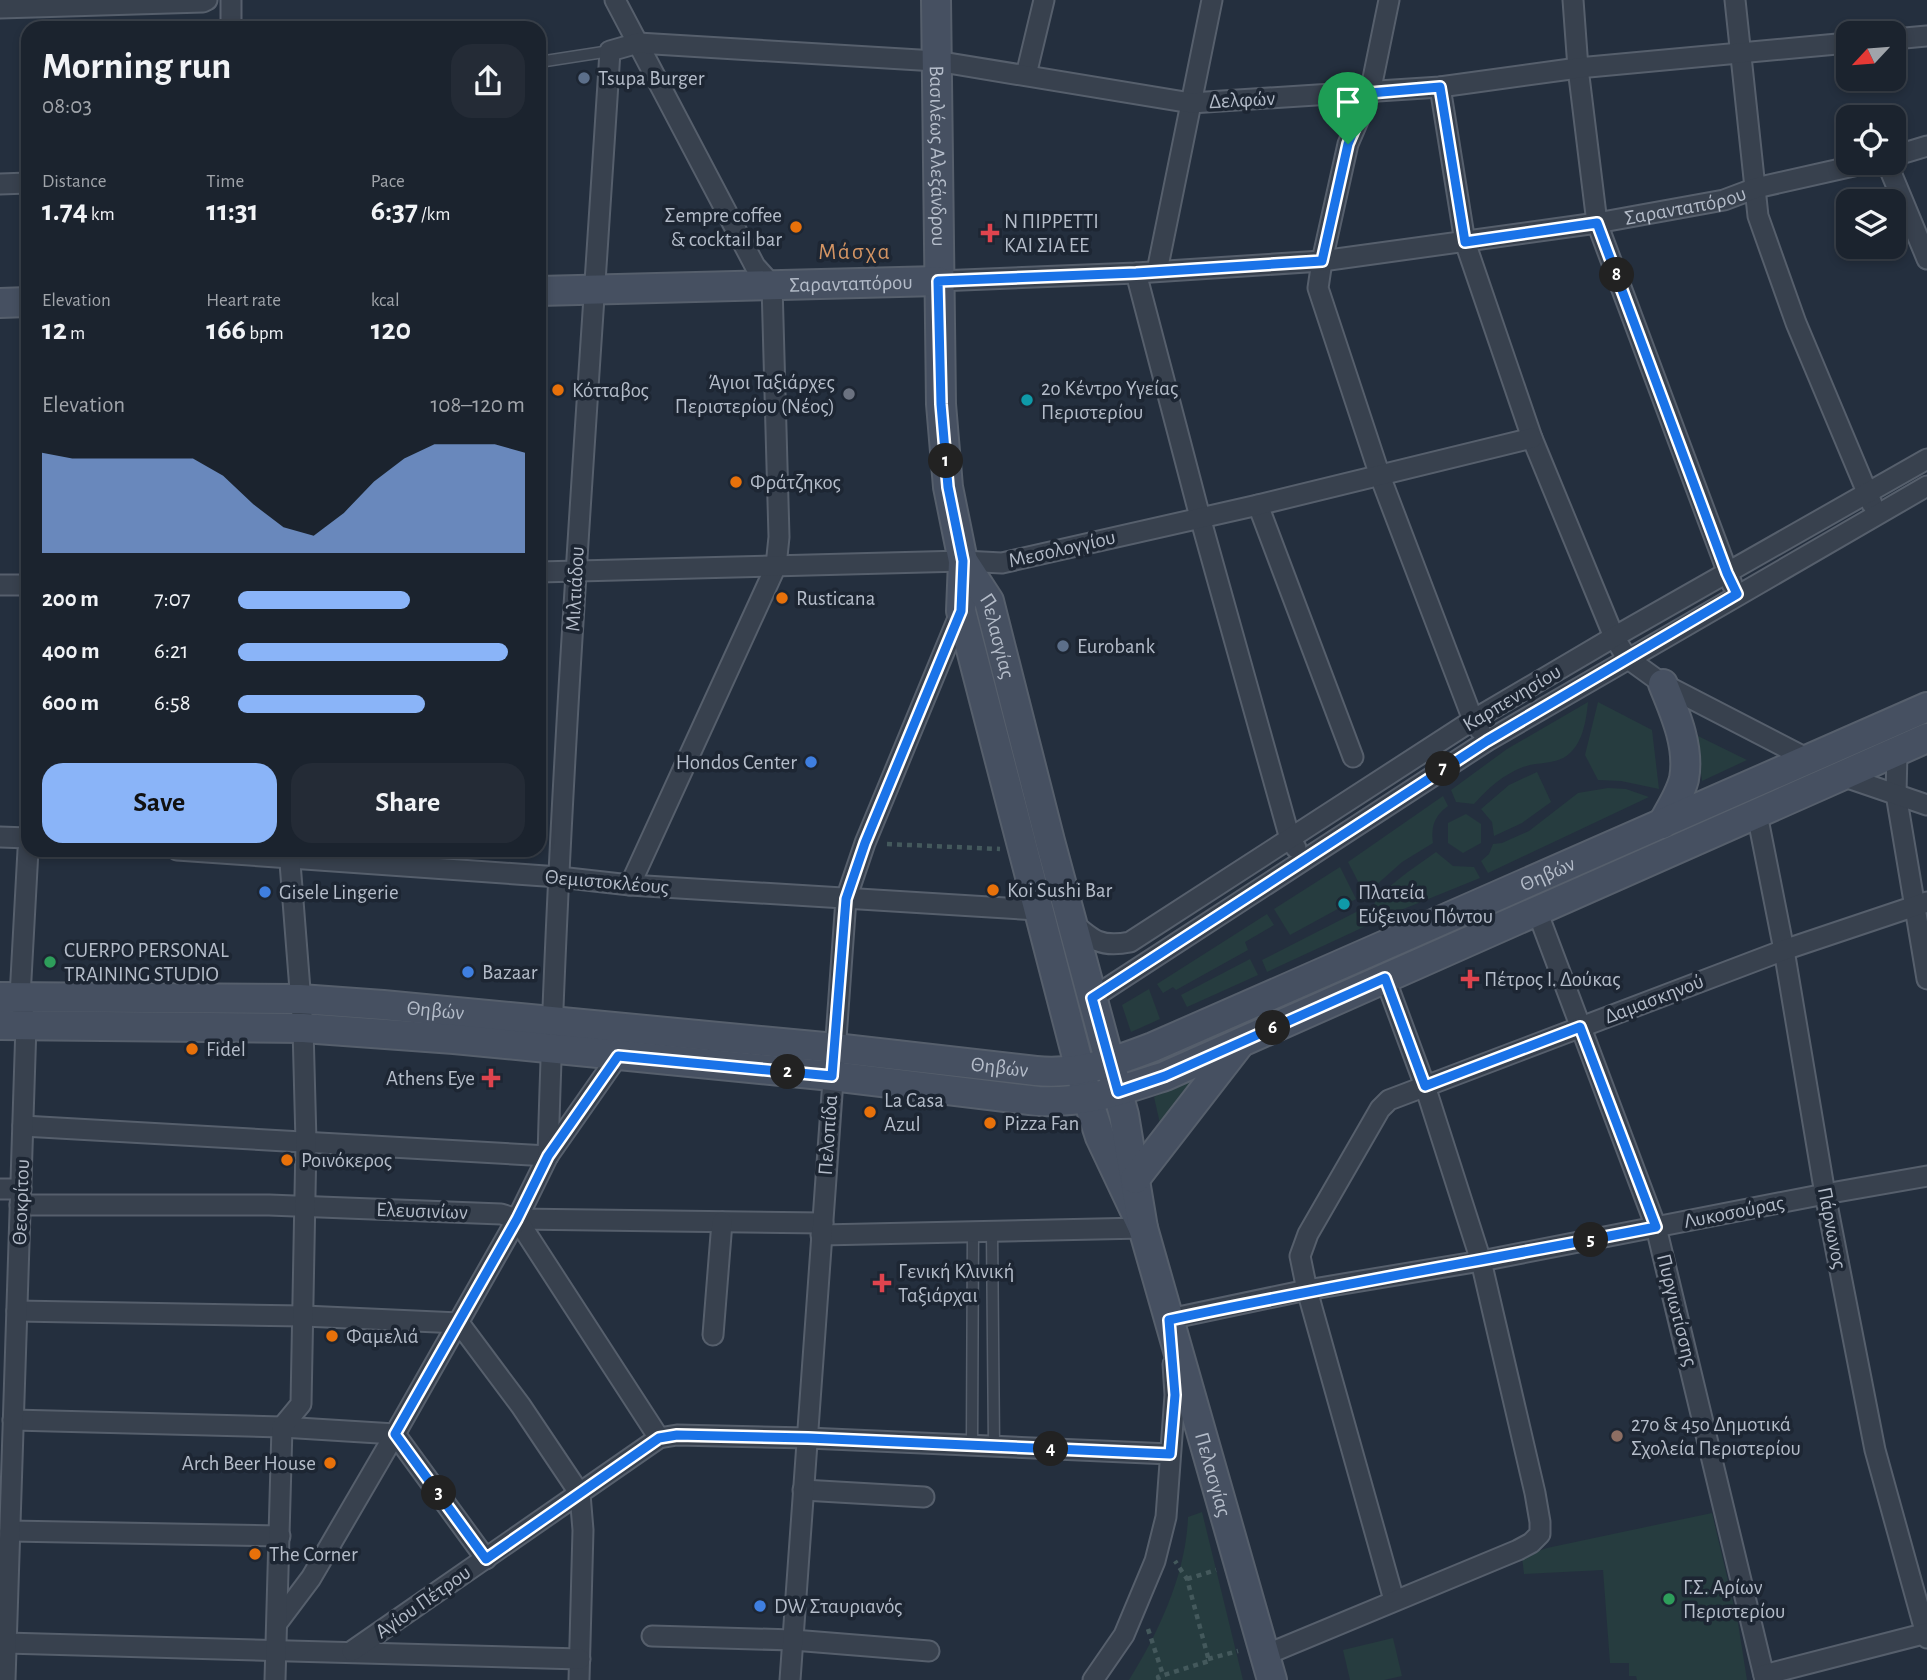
<!DOCTYPE html>
<html lang="en">
<head>
<meta charset="utf-8">
<style>
	body { margin:0; font-family:"Alegreya Sans",sans-serif; background:#242b36; color:#f1f3f6; height:100vh; display:flex; flex-direction:column; font-size:26px; white-space:nowrap }
	* { box-sizing:border-box; margin:0 }
	p { font-size:23px; color:#a0a4aa }
	.icon { flex:none; width:38px; height:38px; fill:none; stroke:currentColor; stroke-width:2; stroke-linecap:round; stroke-linejoin:round }
	.map { position:relative; flex:1; overflow:hidden }
	.drawer { position:absolute; left:21px; top:21px; width:525px; height:836px; display:flex; flex-direction:column; background:#1b232e; border-radius:21px; box-shadow:0 4px 10px #0003,0 0 0 2px #39404a }
	.drawer>* { flex:none }
	.needle { width:46px; rotate:244deg }
	.fabs { position:absolute; left:1836px; top:21px; display:grid; gap:14px }
	.fabs a { display:grid; place-items:center; width:70px; height:70px; border-radius:14px; background:#1b232e; box-shadow:0 4px 10px #0003,0 0 0 2px #39404a; font-size:35px }
	.pin { position:absolute; display:grid; place-items:center; width:60px; height:60px; color:#fff; margin:-72px -30px; border-radius:50% 50% 50% 0; rotate:-45deg; box-shadow:0 0 7px #0007 }
	.pin .icon { rotate:45deg }
	.km { position:absolute; width:35px; height:35px; margin:-18px; border-radius:50%; background:#222; color:#fff; font-size:19px; line-height:35px; text-align:center }
	.round { display:grid; place-items:center; flex:none; width:74px; height:74px; border-radius:21px; background:#242b36 }
	.summary { display:flex; align-items:center; justify-content:space-between; height:119px; padding:0 21px }
	h1 { font-size:38px; font-weight:700; line-height:52px }
	.stats { display:grid; grid-template-columns:repeat(3,1fr); gap:10px; height:119px; padding:7px 21px }
	.stats div { display:grid; align-content:center }
	.stats b { font-size:30px; font-weight:700 }
	.stats small { font-size:19px; font-weight:400 }
	.stats p { font-size:19px }
	.chart { height:196px; padding:14px 21px }
	.chart p { display:flex; justify-content:space-between }
	.chart svg { width:100%; height:126px; margin-top:7px; fill:#8ab4f8; opacity:.7 }
	.button { display:flex; gap:14px; margin-top:auto; padding:14px 21px }
	.button a { flex:1; height:80px; border-radius:21px; background:#8ab4f8; color:#111; font-size:28px; font-weight:700; line-height:80px; text-align:center }
	.button a+a { background:#242b36; color:#f1f3f6 }
	ul { padding:0 21px; list-style:none; font-size:23px }
	li { display:grid; grid-template-columns:112px 84px 1fr; align-items:center; height:52px }
	li i { height:18px; border-radius:9px; background:#8ab4f8 }
	.map>svg:first-child { display:block }
	.green { fill:#263c3f }
	.lines { fill:none; stroke-linecap:round; stroke-linejoin:round }
	.lane-casing { stroke:#565f6c; stroke-width:13 }
	.street-casing { stroke:#565f6c; stroke-width:23 }
	.secondary-casing { stroke:#565f6c; stroke-width:32 }
	.path { stroke:#44595c; stroke-width:4.5; stroke-dasharray:5 5; stroke-linecap:butt }
	.lane { stroke:#38414e; stroke-width:10 }
	.street { stroke:#38414e; stroke-width:19 }
	.secondary { stroke:#465061; stroke-width:28 }
	.route-casing { stroke:#fff; stroke-width:14 }
	.route { stroke:#1a73e8; stroke-width:9 }
	.service-dot { fill:#5c6f8a; stroke:#1d2633; stroke-width:2.5 }
	.food-dot { fill:#e8710a; stroke:#1d2633; stroke-width:2.5 }
	.health-dot { fill:#e0444e; stroke:#1d2633; stroke-width:2.5 }
	.worship-dot { fill:#6b7280; stroke:#1d2633; stroke-width:2.5 }
	.culture-dot { fill:#0f9aa8; stroke:#1d2633; stroke-width:2.5 }
	.shop-dot { fill:#3f7fe0; stroke:#1d2633; stroke-width:2.5 }
	.leisure-dot { fill:#2e9e5b; stroke:#1d2633; stroke-width:2.5 }
	.education-dot { fill:#8d6e63; stroke:#1d2633; stroke-width:2.5 }
	.labels { text-anchor:middle; dominant-baseline:central; stroke-width:7; stroke-linejoin:round; paint-order:stroke }
	.poi-label { font-size:21px; fill:#b4bcc9; stroke:#1d2633; text-anchor:start }
	.street-label { font-size:21px; fill:#b4bcc9; stroke:#1d2633 }
	.neighbourhood-label { font-size:23px; letter-spacing:2px; fill:#d59563; stroke:#1d2633 }
</style>
</head>
<body>
<div class="map">
<svg width="1927" height="1680" viewBox="0 0 1927 1680">
	<rect width="100%" height="100%" fill="#242f3e"/>
	<g class="green">
		<path d="M1588,702C1586,724 1581,755 1555,761C1544,764 1534,763 1523,767C1504,774 1487,789 1474,804L1456,802L1451,790L1507,749Z"/>
		<polygon points="1598,702 1652,730 1659,789 1621,781 1598,780 1585,755"/>
		<polygon points="1696,735 1747,760 1702,781"/>
		<polygon points="1537,772 1551,802 1522,823 1494,836 1492,822 1481,809 1509,785"/>
		<polygon points="1608,788 1626,789 1649,797 1488,873 1481,861 1489,854 1493,844 1502,843 1529,831 1578,793"/>
		<path d="M1443,796L1448,806C1434,816 1431,827 1433,843L1402,862L1365,895L1348,862Z"/>
		<polygon points="1466,814 1481,824 1481,843 1463,853 1448,843 1448,823"/>
		<path d="M1436,852L1453,866L1474,867L1480,878L1374,921L1370,915C1372,893 1419,865 1436,852Z"/>
		<polygon points="1340,867 1356,899 1290,935 1274,909"/>
		<polygon points="1358,911 1366,926 1267,972 1262,960"/>
		<polygon points="1267,914 1274,925 1245,942 1248,950 1176,990 1173,987 1163,993 1157,984"/>
		<polygon points="1250,959 1258,975 1187,1007 1181,995"/>
		<polygon points="1149,989 1160,1019 1131,1032 1122,1005"/>
		<polygon points="1192,1078 1194,1083 1161,1128 1154,1097"/>
		<path d="M1202,1512L1243,1680H1129C1159,1632 1186,1574 1188,1517Z"/>
		<polygon points="1712,1513 1738,1623 1747,1680 1637,1680 1636,1676 1629,1676 1629,1663 1610,1663 1603,1570 1524,1574 1522,1557 1547,1548"/>
		<polygon points="1393,1638 1402,1676 1384,1680 1350,1680 1343,1650"/>
	</g>
	<g class="lines">
		<g class="lane-casing">
			<g id="lane">
				<polyline points="539,62 610,51"/>
				<polyline points="992,1231 994,1446"/>
				<polyline points="972,1445 973,1231"/>
			</g>
		</g>
		<g class="street-casing">
			<g id="street">
				<polyline points="231,0 231,28"/>
				<polyline points="615,0 755,266 772,285 779,537 776,566 630,885"/>
				<polyline points="1389,0 1370,93 1348,144 1322,261 1318,288 1380,476 1473,720 1480,730"/>
				<polyline points="1573,0 1578,68 1597,223 1732,584"/>
				<polyline points="1735,0 1758,216 1796,323 1872,504"/>
				<polyline points="0,8 203,2 207,0"/>
				<polyline points="1894,39 1927,36"/>
				<polyline points="1026,75 1044,0"/>
				<polyline points="1440,87 1465,242 1532,438 1614,637 1627,658 1663,684 1808,759"/>
				<polyline points="1894,156 1927,146"/>
				<polyline points="1887,163 1927,259"/>
				<polyline points="0,184 28,183"/>
				<polyline points="1157,271 1212,0"/>
				<polyline points="1136,273 1200,517 1290,839 1296,848"/>
				<path id="s1" d="M938,281L1136,273L1322,261L1597,223L1724,200L1756,188L1867,163"/>
				<polyline points="1258,505 1353,757"/>
				<polyline points="539,572 963,561 1002,563 1258,505 1532,438"/>
				<polyline points="0,585 28,585"/>
				<polyline points="1897,752 1896,794 1927,979"/>
				<polyline points="1842,776 1927,805"/>
				<polyline points="1757,814 1784,950 1825,1194 1875,1450 1927,1638"/>
				<polyline points="0,837 28,838"/>
				<polyline points="177,850 559,877 630,885 1038,910"/>
				<polyline points="1537,911 1656,1227 1765,1680"/>
				<path d="M1071,921C1092,940 1101,948 1130,942L1473,720L1614,637L1927,459"/>
				<polyline points="1092,998 1487,741 1927,486"/>
				<polyline points="23,1126 548,1156"/>
				<path d="M548,1156C558,787 587,419 610,51L638,43L936,61L1191,103L1440,87L1578,68L1848,43"/>
				<polyline points="0,1189 21,1189"/>
				<polyline points="20,1205 269,1205 501,1214 517,1219 823,1223"/>
				<polyline points="517,1219 659,1438"/>
				<polyline points="821,1235 1143,1228"/>
				<polyline points="17,1311 304,1316 459,1323"/>
				<polyline points="459,1323 521,1406 580,1494 583,1530 579,1680"/>
				<polyline points="1170,1331 1169,1319 1307,1290 1481,1261 1825,1194 1927,1176"/>
				<polyline points="713,1335 722,1222"/>
				<polyline points="13,1420 282,1427 395,1434"/>
				<polyline points="395,1434 486,1559"/>
				<polyline points="803,1490 924,1497"/>
				<polyline points="10,1531 280,1536"/>
				<polyline points="1394,1600 1307,1290 1300,1256 1308,1234 1380,1109 1389,1100 1784,950 1927,902"/>
				<polyline points="278,1622 311,1578 395,1434 517,1219 548,1156 618,1056"/>
				<polyline points="652,1636 793,1640 929,1651"/>
				<polyline points="6,1643 580,1659"/>
				<polyline points="352,1651 659,1438 677,1435 808,1438 1170,1454"/>
				<polyline points="1265,1655 1518,1550 1531,1543 1540,1534 1540,1522 1535,1493 1481,1261 1425,1086 1385,978"/>
				<polyline points="1764,1675 1927,1633"/>
				<polyline points="5,1680 26,1025 20,997 28,850"/>
				<polyline points="275,1680 282,1427 301,1404 306,1142 303,1028 289,850"/>
				<polyline points="790,1680 846,899 865,843 961,611"/>
				<polyline points="1093,1680 1124,1635 1155,1561 1166,1517 1175,1395 1173,1364"/>
			</g>
		</g>
		<g class="secondary-casing">
			<g id="secondary">
				<path id="s2" d="M936,0L941,404L948,487L963,561L961,611L1088,1100L1100,1137L1143,1228"/>
				<path id="s3" d="M539,291L938,281"/>
				<polyline points="0,303 28,302"/>
				<path id="s4" d="M963,561L989,601L1050,841L1124,1115L1143,1228L1272,1680"/>
				<path d="M1662,824C1670,810 1680,795 1684,779C1690,747 1675,713 1663,684"/>
				<path id="s5" d="M0,997L300,999L383,1005L835,1048L1036,1071C1079,1075 1114,1062 1153,1047L1927,707"/>
				<path d="M0,1025L303,1028L454,1039L832,1076L1038,1101C1087,1103 1119,1091 1165,1076L1927,738"/>
				<polyline points="1135,1179 1238,1046"/>
			</g>
		</g>
		<g class="path">
			<polyline points="887,844 1000,849"/>
			<polyline points="1187,1579 1216,1570"/>
			<polyline points="1148,1629 1163,1675"/>
			<polyline points="1208,1659 1238,1651"/>
			<polyline points="1159,1680 1158,1677 1209,1661 1187,1579 1175,1561"/>
		</g>
		<use href="#lane" class="lane"/>
		<use href="#street" class="street"/>
		<use href="#secondary" class="secondary"/>
	</g>
	<g class="lines">
		<g class="route-casing">
			<path id="route" d="M1440,87L1465,242L1597,223L1727,573L1737,594L1487,741L1092,998L1118,1092L1165,1076L1385,978L1425,1086L1580,1027L1656,1227C1494,1259 1331,1285 1169,1320L1175,1395L1170,1454L808,1438L677,1435L659,1438L486,1559L395,1434L517,1219L548,1156L618,1056L832,1076L846,899L865,843L961,611L963,561L948,487L941,404L938,281L1136,273L1322,261L1348,144L1370,93Z"/>
		</g>
		<use href="#route" class="route"/>
	</g>
	<g class="service-dot">
		<circle cx="584" cy="78" r="7"/>
		<circle cx="1063" cy="646" r="7"/>
	</g>
	<g class="food-dot">
		<circle cx="796" cy="227" r="7"/>
		<circle cx="558" cy="390" r="7"/>
		<circle cx="736" cy="482" r="7"/>
		<circle cx="782" cy="598" r="7"/>
		<circle cx="993" cy="890" r="7"/>
		<circle cx="192" cy="1049" r="7"/>
		<circle cx="870" cy="1112" r="7"/>
		<circle cx="990" cy="1123" r="7"/>
		<circle cx="287" cy="1160" r="7"/>
		<circle cx="332" cy="1336" r="7"/>
		<circle cx="330" cy="1463" r="7"/>
		<circle cx="255" cy="1554" r="7"/>
	</g>
	<g class="health-dot">
		<path d="M986.5 222.5h7v7h7v7h-7v7h-7v-7h-7v-7h7z"/>
		<path d="M1466.5 968.5h7v7h7v7h-7v7h-7v-7h-7v-7h7z"/>
		<path d="M487.5 1067.5h7v7h7v7h-7v7h-7v-7h-7v-7h7z"/>
		<path d="M878.5 1272.5h7v7h7v7h-7v7h-7v-7h-7v-7h7z"/>
	</g>
	<circle class="worship-dot" cx="849" cy="394" r="7"/>
	<g class="culture-dot">
		<circle cx="1027" cy="400" r="7"/>
		<circle cx="1344" cy="904" r="7"/>
	</g>
	<g class="shop-dot">
		<circle cx="811" cy="762" r="7"/>
		<circle cx="265" cy="892" r="7"/>
		<circle cx="468" cy="972" r="7"/>
		<circle cx="760" cy="1606" r="7"/>
	</g>
	<g class="leisure-dot">
		<circle cx="50" cy="962" r="7"/>
		<circle cx="1669" cy="1599" r="7"/>
	</g>
	<circle class="education-dot" cx="1617" cy="1436" r="7"/>
	<g class="labels">
		<g class="poi-label">
			<text x="598" y="78">Tsupa Burger</text>
			<text x="782" y="215" text-anchor="end">Σempre coffee<tspan x="782" dy="24">&amp; cocktail bar</tspan></text>
			<text x="1004" y="221">Ν ΠΙΡΡΕΤΤΙ<tspan x="1004" dy="24">ΚΑΙ ΣΙΑ ΕΕ</tspan></text>
			<text x="835" y="382" text-anchor="end">Άγιοι Ταξιάρχες<tspan x="835" dy="24">Περιστερίου (Νέος)</tspan></text>
			<text x="1041" y="388">2ο Κέντρο Υγείας<tspan x="1041" dy="24">Περιστερίου</tspan></text>
			<text x="572" y="390">Κότταβος</text>
			<text x="750" y="482">Φράτζηκος</text>
			<text x="796" y="598">Rusticana</text>
			<text x="1077" y="646">Eurobank</text>
			<text x="797" y="762" text-anchor="end">Hondos Center</text>
			<text x="1007" y="890">Koi Sushi Bar</text>
			<text x="279" y="892">Gisele Lingerie</text>
			<text x="1358" y="892">Πλατεία<tspan x="1358" dy="24">Εύξεινου Πόντου</tspan></text>
			<text x="64" y="950">CUERPO PERSONAL<tspan x="64" dy="24">TRAINING STUDIO</tspan></text>
			<text x="482" y="972">Bazaar</text>
			<text x="1484" y="979">Πέτρος Ι. Δούκας</text>
			<text x="206" y="1049">Fidel</text>
			<text x="475" y="1078" text-anchor="end">Athens Eye</text>
			<text x="884" y="1100">La Casa<tspan x="884" dy="24">Azul</tspan></text>
			<text x="1004" y="1123">Pizza Fan</text>
			<text x="301" y="1160">Ροινόκερος</text>
			<text x="898" y="1271">Γενική Κλινική<tspan x="898" dy="24">Ταξιάρχαι</tspan></text>
			<text x="346" y="1336">Φαμελιά</text>
			<text x="1631" y="1424">27ο &amp; 45ο Δημοτικά<tspan x="1631" dy="24">Σχολεία Περιστερίου</tspan></text>
			<text x="316" y="1463" text-anchor="end">Arch Beer House</text>
			<text x="269" y="1554">The Corner</text>
			<text x="1683" y="1587">Γ.Σ. Αρίων<tspan x="1683" dy="24">Περιστερίου</tspan></text>
			<text x="774" y="1606">DW Σταυριανός</text>
		</g>
		<g class="street-label">
			<text transform="translate(1242 100) rotate(-3)">Δελφών</text>
			<text stroke="none"><textPath href="#s2" startOffset="156">Βασιλέως Αλεξάνδρου</textPath></text>
			<text stroke="none"><textPath href="#s1" startOffset="752">Σαρανταπόρου</textPath></text>
			<text stroke="none"><textPath href="#s3" startOffset="312">Σαρανταπόρου</textPath></text>
			<text transform="translate(1062 549) rotate(-13)">Μεσολογγίου</text>
			<text transform="translate(575 589) rotate(-87)">Μιλτιάδου</text>
			<text stroke="none"><textPath href="#s4" startOffset="84">Πελασγίας</textPath></text>
			<text transform="translate(1512 698) rotate(-31)">Καρπενησίου</text>
			<text stroke="none"><textPath href="#s5" startOffset="1591">Θηβών</textPath></text>
			<text transform="translate(607 882) rotate(5)">Θεμιστοκλέους</text>
			<text transform="translate(1654 999) rotate(-21)">Δαμασκηνού</text>
			<text stroke="none"><textPath href="#s5" startOffset="436">Θηβών</textPath></text>
			<text stroke="none"><textPath href="#s5" startOffset="1003">Θηβών</textPath></text>
			<text transform="translate(828 1135) rotate(-86)">Πελοπίδα</text>
			<text transform="translate(21 1202) rotate(-88)">Θεοκρίτου</text>
			<text transform="translate(422 1211) rotate(2)">Ελευσινίων</text>
			<text transform="translate(1734 1212) rotate(-11)">Λυκοσούρας</text>
			<text transform="translate(1832 1228) rotate(79)">Πάρνωνος</text>
			<text transform="translate(1677 1310) rotate(76)">Πυργιωτίσσης</text>
			<text stroke="none"><textPath href="#s4" startOffset="950">Πελασγίας</textPath></text>
			<text transform="translate(423 1602) rotate(-35)">Αγίου Πέτρου</text>
		</g>
		<g class="neighbourhood-label">
			<text x="855" y="252">Μάσχα</text>
		</g>
	</g>
</svg>
<div class="fabs">
<a><svg class="needle" viewBox="-14 -14 28 28"><path d="M0-13l5 13h-10z" fill="#e53935"/><path d="M0 13l5-13h-10z" fill="#a0a4aa"/></svg></a>
<a><svg class="icon" aria-label="locate" viewBox="0 0 24 24"><circle cx="12" cy="12" r="6"/><path d="M12 2v4M12 18v4M2 12h4M18 12h4"/></svg></a>
<a><svg class="icon" aria-label="layers" viewBox="0 0 24 24"><path d="M12 4l9 5-9 5-9-5zM3 14l9 5 9-5"/></svg></a>
</div>
<div class="pin" style="left:1348px;top:144px;background:#1e9e55"><svg class="icon" aria-label="arrive" viewBox="0 0 24 24"><path d="M6 21V4h12l-3 4 3 4H6"/></svg></div>
<b class="km" style="left:946px;top:461px">1</b>
<b class="km" style="left:788px;top:1072px">2</b>
<b class="km" style="left:439px;top:1493px">3</b>
<b class="km" style="left:1051px;top:1449px">4</b>
<b class="km" style="left:1591px;top:1240px">5</b>
<b class="km" style="left:1273px;top:1028px">6</b>
<b class="km" style="left:1443px;top:769px">7</b>
<b class="km" style="left:1617px;top:275px">8</b>
<section class="drawer">
<div class="summary"><div><h1>Morning run</h1><p>08:03</p></div><a class="round"><svg class="icon" aria-label="share" viewBox="0 0 24 24"><path d="M12 15V3M7 8l5-5 5 5M5 13v7h14v-7"/></svg></a></div>
<div class="stats">
<div><p>Distance</p><b>1.74<small> km</small></b></div>
<div><p>Time</p><b>11:31</b></div>
<div><p>Pace</p><b>6:37<small> /km</small></b></div>
</div>
<div class="stats">
<div><p>Elevation</p><b>12<small> m</small></b></div>
<div><p>Heart rate</p><b>166<small> bpm</small></b></div>
<div><p>kcal</p><b>120</b></div>
</div>
<div class="chart"><p><span>Elevation</span>108–120 m</p>
<svg viewBox="0 0 160 44" preserveAspectRatio="none"><path d="M0 44V9L10 11L20 11L30 11L40 11L50 11L60 17L70 27L80 35L90 38L100 30L110 19L120 11L130 6L140 6L150 6L160 9V44z"/></svg>
</div>
<ul>
<li><b>200 m</b>7:07<i style="width:60%"></i></li>
<li><b>400 m</b>6:21<i style="width:94%"></i></li>
<li><b>600 m</b>6:58<i style="width:65%"></i></li>
</ul>
<div class="button"><a>Save</a><a>Share</a></div>
</section>
</div>
</body>
</html>
